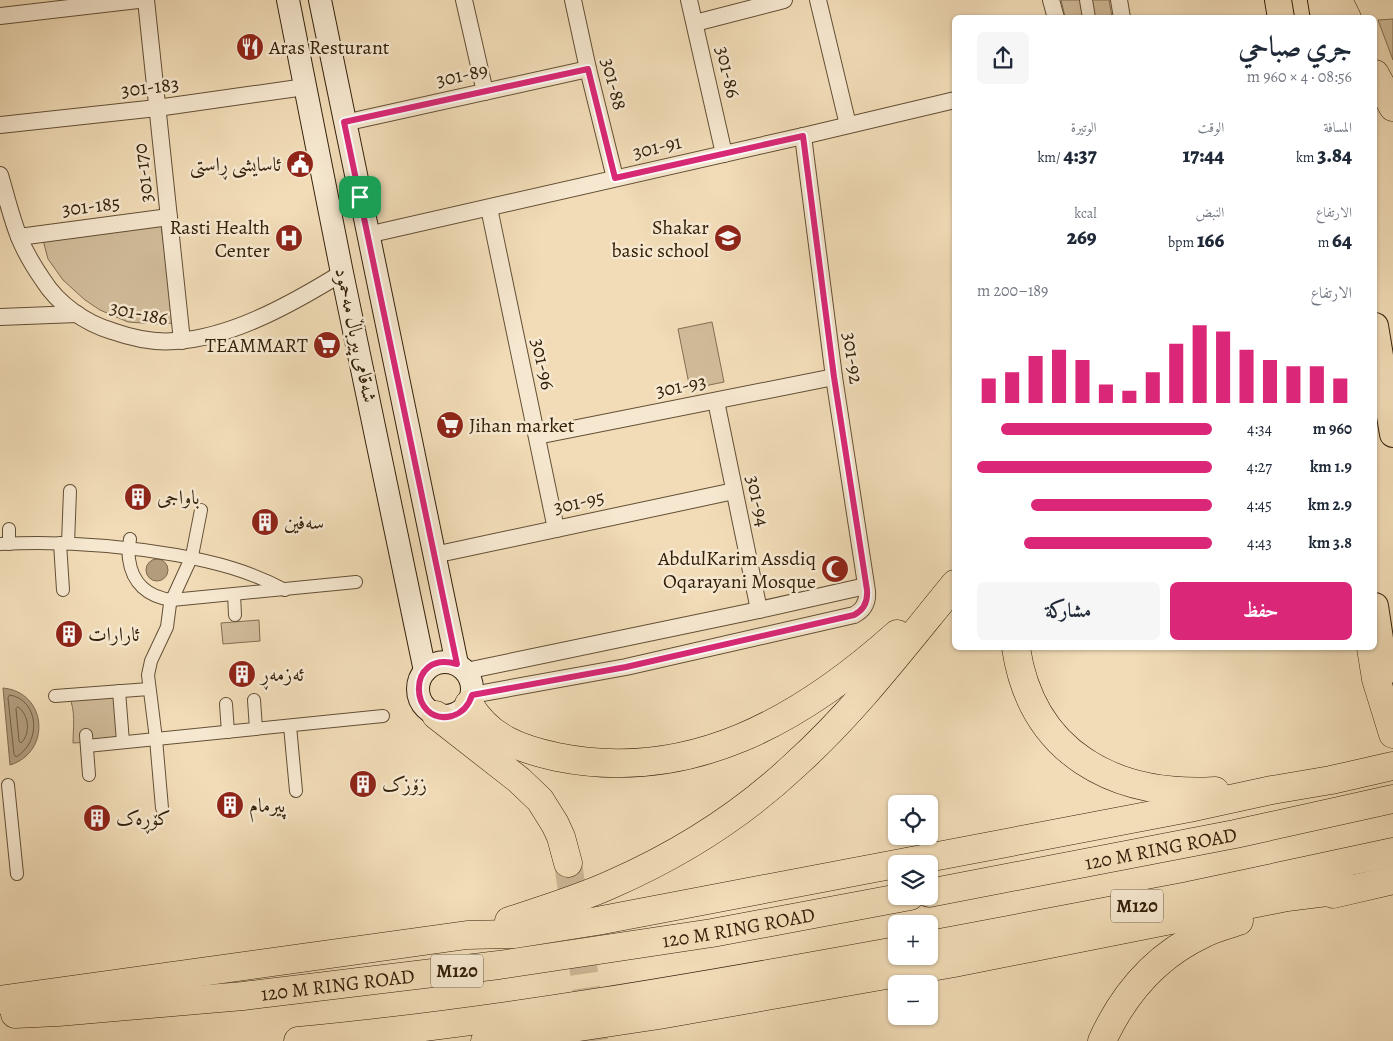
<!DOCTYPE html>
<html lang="ar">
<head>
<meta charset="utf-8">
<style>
	body { margin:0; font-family:Alegreya,Amiri,serif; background:#f6f6f7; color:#1f2937; direction:rtl; height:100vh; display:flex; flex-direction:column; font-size:19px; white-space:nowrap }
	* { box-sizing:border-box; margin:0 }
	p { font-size:16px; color:#747a83 }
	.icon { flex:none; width:28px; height:28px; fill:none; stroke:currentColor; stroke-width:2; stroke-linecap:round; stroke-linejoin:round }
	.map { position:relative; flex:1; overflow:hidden; direction:ltr }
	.details { position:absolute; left:952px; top:15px; width:425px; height:635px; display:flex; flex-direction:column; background:#fff; border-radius:8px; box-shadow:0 1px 4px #0004; direction:rtl }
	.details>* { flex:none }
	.tools { position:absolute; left:888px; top:795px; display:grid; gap:10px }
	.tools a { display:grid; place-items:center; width:50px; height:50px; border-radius:8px; background:#fff; box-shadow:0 1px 4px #0004; font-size:25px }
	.pin { position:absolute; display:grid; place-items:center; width:42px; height:42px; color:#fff; margin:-21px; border-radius:10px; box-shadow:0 2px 8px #0006 }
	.round { display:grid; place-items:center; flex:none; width:52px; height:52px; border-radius:8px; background:#f6f6f7 }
	.overview { display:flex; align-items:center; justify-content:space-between; height:85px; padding:0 25px }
	h1 { font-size:28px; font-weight:800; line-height:38px }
	.figures { display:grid; grid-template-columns:repeat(3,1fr); gap:8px; height:85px; padding:5px 25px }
	.figures div { display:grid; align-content:center }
	.figures b { font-size:21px; font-weight:800 }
	.figures small { font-size:14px; font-weight:400 }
	.figures p { font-size:14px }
	.chart { height:140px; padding:10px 25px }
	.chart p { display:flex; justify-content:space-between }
	.chart svg { width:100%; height:90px; margin-top:5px; stroke:#db2777; stroke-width:6 }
	.action { display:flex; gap:10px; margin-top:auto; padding:10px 25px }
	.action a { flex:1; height:58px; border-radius:8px; background:#db2777; color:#fff; font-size:20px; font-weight:800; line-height:58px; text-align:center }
	.action a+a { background:#f6f6f7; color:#1f2937 }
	ul { padding:0 25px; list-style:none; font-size:16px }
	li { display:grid; grid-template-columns:80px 60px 1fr; align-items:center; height:38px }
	li i { height:12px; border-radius:6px; background:#db2777 }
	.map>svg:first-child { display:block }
	.green { fill:#d1bc9a; stroke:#826e52 }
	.water { fill:#b19c7c; stroke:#7f6a4e }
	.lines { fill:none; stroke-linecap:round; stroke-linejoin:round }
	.shore { stroke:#725e43; stroke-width:1 }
	.motorway-tunnel { stroke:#cbb694; stroke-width:28; stroke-dasharray:28 14; stroke-linecap:butt }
	.pedestrian-casing { stroke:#634f35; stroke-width:14 }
	.minor-casing { stroke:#634f35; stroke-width:18 }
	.secondary-casing { stroke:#34200a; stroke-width:24 }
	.trunk-casing { stroke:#34200a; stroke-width:28 }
	.motorway-casing { stroke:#34200a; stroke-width:29 }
	.pedestrian { stroke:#f6e8d0; stroke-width:12 }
	.minor { stroke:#f6e8d0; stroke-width:16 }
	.secondary { stroke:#f6e8d0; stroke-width:22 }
	.trunk { stroke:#f1dcb7; stroke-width:26 }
	.motorway { stroke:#f1dcb7; stroke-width:28 }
	.route-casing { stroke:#fff; stroke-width:10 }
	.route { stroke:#db2777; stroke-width:6 }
	.labels { text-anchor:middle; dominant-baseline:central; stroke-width:5; stroke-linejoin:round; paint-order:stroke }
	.shield { fill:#f6e8d0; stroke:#6e5c45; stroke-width:1 }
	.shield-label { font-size:19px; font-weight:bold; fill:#34200a }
	.poi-label { font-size:20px; fill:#34200a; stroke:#f6e8d0; text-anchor:start }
	.street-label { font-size:20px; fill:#34200a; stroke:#f6e8d0 }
</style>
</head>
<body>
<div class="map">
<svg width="1393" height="1041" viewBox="0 0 1393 1041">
	<rect width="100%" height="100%" fill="#f1dcb7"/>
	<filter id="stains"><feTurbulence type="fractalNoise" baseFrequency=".004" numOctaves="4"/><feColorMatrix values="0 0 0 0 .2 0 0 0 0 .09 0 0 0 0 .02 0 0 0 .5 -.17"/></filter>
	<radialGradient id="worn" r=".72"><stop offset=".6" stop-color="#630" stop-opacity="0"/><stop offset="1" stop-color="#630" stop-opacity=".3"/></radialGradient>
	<g class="green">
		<polygon points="1061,0 1109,0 1112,17 1065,17"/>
		<polygon points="1393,19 1393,60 1378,20"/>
		<polygon points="161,225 175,323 156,324 128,322 100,310 85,300 63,280 48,259 43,240"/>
		<polygon points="712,322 724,382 690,389 678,329"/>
		<polygon points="259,620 260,641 223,644 221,623"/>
		<path d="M117,695L121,740L73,743C73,729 76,710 69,697Z"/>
	</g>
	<g class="water">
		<circle cx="157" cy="570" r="11"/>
		<path d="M3,688C47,692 52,752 10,765Z"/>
	</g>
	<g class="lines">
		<g class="shore">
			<path d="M10,695C39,700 42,742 16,757L14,754L8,698Z"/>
			<path d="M18,707C29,714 31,734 21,743L19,741L16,709Z"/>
		</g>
		<polyline class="motorway-tunnel" points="568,863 594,1041"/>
		<g class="pedestrian-casing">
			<g id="pedestrian">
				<polyline points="1086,0 1089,18"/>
				<polyline points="9,529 9,544"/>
				<path d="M130,539C129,546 128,553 129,559C132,583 148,597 172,600L356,582"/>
				<polyline points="60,543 63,590"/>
				<polyline points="68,543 70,491"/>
				<path d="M0,544C60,541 117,545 176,555C215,562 250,571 285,590"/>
				<polyline points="234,594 235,615"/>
				<polyline points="119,691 123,742"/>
				<polyline points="55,696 149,689"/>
				<polyline points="254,700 256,729"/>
				<polyline points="226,704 228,732"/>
				<polyline points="290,726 296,791"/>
				<polyline points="86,735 89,775"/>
				<polyline points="87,746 383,716"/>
				<polyline points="8,785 17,874"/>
				<polyline points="162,808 156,739 148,675 151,661 167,627 170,604 192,556 201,510"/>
			</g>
		</g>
		<g class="minor-casing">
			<g id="minor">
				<polyline points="146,0 182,341"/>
				<polyline points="464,0 485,92"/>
				<polyline points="573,0 588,69 615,178"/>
				<polyline points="689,0 724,154"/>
				<polyline points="818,0 848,125"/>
				<polyline points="1051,0 1056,18"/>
				<polyline points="1119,0 1122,18"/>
				<polyline points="0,16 138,0"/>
				<polyline points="695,23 784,0"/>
				<polyline points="344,123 588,69"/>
				<polyline points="0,125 157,108 305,87"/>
				<path d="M0,175C6,195 11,217 19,237C25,252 34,267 43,280C58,304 85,323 112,331C132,338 154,343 175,341C232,338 295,302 342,273"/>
				<polyline points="489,208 556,529"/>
				<polyline points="367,235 803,136 955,100"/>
				<polyline points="19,237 169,217"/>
				<polyline points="0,317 77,314"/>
				<polyline points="716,401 759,610"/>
				<polyline points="537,436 834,377"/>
				<polyline points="434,555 734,491"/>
				<polyline points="466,671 759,610 866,586"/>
				<path d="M472,695L626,667L854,615C864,610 868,602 867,591L834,377L803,136"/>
			</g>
		</g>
		<g class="secondary-casing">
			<g id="secondary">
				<polyline points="288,0 342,273 425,671"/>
				<polyline points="320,0 457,664"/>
				<circle cx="445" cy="689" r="27"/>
			</g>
		</g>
		<g class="trunk-casing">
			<g id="trunk">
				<polyline points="1278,0 1281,18"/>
				<polyline points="1321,0 1324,18"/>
				<polyline points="1375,326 1393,434"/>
				<polyline points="1375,606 1385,672"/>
			</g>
		</g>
		<g class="motorway-casing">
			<g id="motorway">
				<polyline points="1338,0 1347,18"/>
				<polyline points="1375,74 1393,107"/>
				<path d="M1016,648C1032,753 1114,797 1215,791"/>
				<polyline points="1371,648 1376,679 1393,734"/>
				<path d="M469,704C489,738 520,749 557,757C690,784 801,720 897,634"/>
				<polyline points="436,715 519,780 540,800 555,824 561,837 568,863"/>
				<path id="s1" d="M929,893L1235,834L1393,799"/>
				<polyline points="1333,894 1393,880"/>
				<path d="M509,921C543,910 579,899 612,884C678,855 742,815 795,765C855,711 904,646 955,584"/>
				<polyline points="929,945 1188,896 1393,852"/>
				<polyline points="0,1000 467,935 515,934 597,921 1189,808 1272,790 1331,780 1393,766"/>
				<path id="s2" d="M15,1014L58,1012L243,996L499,965L712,933L910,896"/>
				<path d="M298,1041C499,1022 698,987 896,951"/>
				<polyline points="485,1041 659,1015 954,963 1287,897 1351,889"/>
				<path d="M1102,1041C1123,995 1156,956 1203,934C1214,928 1227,925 1239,921"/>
			</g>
		</g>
		<use href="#pedestrian" class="pedestrian"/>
		<use href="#minor" class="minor"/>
		<use href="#secondary" class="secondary"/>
		<use href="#trunk" class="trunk"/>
		<use href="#motorway" class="motorway"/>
	</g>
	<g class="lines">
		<g class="route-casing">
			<path id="route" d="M588,69L615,178L803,136L834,377L867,590C868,602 864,610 854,615L626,667L472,695C469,705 462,713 452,716C409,727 405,649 457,664L344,122Z"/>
		</g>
		<use href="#route" class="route"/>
	</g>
	<defs>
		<g id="restaurant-disc" transform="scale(1.4375)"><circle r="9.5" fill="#8f2418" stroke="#f6e8d0"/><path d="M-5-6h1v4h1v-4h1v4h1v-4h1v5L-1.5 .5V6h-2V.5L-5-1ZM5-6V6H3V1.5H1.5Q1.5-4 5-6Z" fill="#fff"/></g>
		<g id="civic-disc" transform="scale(1.4375)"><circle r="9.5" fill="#8f2418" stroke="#f6e8d0"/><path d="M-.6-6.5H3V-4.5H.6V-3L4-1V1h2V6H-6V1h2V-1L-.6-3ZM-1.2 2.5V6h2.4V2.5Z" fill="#fff"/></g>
		<g id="hospital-disc" transform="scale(1.4375)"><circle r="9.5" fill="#8f2418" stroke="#f6e8d0"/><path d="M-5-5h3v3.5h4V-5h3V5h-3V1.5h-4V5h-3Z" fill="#fff"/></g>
		<g id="school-disc" transform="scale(1.4375)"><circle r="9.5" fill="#8f2418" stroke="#f6e8d0"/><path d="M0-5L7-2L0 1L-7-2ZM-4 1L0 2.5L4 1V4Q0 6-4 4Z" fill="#fff"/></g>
		<g id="supermarket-disc" transform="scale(1.4375)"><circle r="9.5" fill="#8f2418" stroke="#f6e8d0"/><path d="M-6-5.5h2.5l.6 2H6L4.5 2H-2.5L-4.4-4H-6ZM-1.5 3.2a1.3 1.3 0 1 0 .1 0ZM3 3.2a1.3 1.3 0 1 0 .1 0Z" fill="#fff"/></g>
		<g id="building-disc" transform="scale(1.4375)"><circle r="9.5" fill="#8f2418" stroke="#f6e8d0"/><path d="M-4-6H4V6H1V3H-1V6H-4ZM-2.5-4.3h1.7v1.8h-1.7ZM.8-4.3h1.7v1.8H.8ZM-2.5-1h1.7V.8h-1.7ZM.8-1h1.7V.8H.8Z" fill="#fff"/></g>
		<g id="mosque-disc" transform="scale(1.4375)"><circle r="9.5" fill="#8f2418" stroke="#f6e8d0"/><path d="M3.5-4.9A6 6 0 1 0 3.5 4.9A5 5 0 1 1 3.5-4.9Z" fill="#fff"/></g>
	</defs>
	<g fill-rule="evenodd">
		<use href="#restaurant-disc" x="250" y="47"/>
		<use href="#civic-disc" x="300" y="164"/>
		<use href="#hospital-disc" x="289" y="238"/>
		<use href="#school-disc" x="728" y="238"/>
		<use href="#supermarket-disc" x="327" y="345"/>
		<use href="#supermarket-disc" x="450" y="425"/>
		<use href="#building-disc" x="138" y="497"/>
		<use href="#building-disc" x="265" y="522"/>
		<use href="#mosque-disc" x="835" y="569"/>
		<use href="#building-disc" x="69" y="634"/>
		<use href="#building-disc" x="242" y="674"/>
		<use href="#building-disc" x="363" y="784"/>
		<use href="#building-disc" x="230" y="805"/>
		<use href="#building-disc" x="97" y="818"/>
	</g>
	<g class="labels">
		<g class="shield">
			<rect x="1111" y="889.5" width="52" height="33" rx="4"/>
			<rect x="431" y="954.5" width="52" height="33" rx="4"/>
		</g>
		<g class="shield-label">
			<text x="1137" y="906">M120</text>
			<text x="457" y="971">M120</text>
		</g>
		<g class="poi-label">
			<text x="269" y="47">Aras Resturant</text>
			<text x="281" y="164" text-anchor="end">ئاسایشی ڕاستی</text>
			<text x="270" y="227" text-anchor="end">Rasti Health<tspan x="270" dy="23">Center</tspan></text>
			<text x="709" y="227" text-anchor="end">Shakar<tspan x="709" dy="23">basic school</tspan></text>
			<text x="308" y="345" text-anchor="end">TEAMMART</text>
			<text x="469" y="425">Jihan market</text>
			<text x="157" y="497">باواجی</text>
			<text x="284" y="522">سەفین</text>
			<text x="816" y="558" text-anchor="end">AbdulKarim Assdiq<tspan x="816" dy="23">Oqarayani Mosque</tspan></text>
			<text x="88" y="634">ئارارات</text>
			<text x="261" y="674">ئەزمەڕ</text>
			<text x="382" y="784">زۆزک</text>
			<text x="249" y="805">پیرمام</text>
			<text x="116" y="818">کۆڕەک</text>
		</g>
		<g class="street-label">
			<text transform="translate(728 72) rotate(77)">301-86</text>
			<text transform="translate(462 75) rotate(-12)">301-89</text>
			<text transform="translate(614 84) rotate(76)">301-88</text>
			<text transform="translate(150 87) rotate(-7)">301-183</text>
			<text transform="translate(657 147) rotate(-13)">301-91</text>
			<text transform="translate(143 173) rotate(-97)">301-170</text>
			<text transform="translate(91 206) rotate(-7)">301-185</text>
			<text transform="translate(139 313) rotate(12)">301-186</text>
			<text transform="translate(356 335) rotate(78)">شەقامی پیرباڵ مەحمود</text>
			<text transform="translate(853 358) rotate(82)">301-92</text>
			<text transform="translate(543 364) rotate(78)">301-96</text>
			<text transform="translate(681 386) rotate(-11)">301-93</text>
			<text transform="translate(758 501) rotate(78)">301-94</text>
			<text transform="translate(579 502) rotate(-12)">301-95</text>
			<text stroke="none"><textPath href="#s1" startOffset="236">120 M RING ROAD</textPath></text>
			<text stroke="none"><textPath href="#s2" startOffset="729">120 M RING ROAD</textPath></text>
			<text stroke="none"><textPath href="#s2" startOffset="324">120 M RING ROAD</textPath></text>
		</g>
	</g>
	<rect width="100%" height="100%" filter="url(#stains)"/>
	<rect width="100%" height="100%" fill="url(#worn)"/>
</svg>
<div class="tools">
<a><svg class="icon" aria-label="locate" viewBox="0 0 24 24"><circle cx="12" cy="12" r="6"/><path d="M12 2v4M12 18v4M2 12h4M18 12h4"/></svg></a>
<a><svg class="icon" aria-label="layers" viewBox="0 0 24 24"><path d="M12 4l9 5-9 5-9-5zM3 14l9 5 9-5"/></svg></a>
<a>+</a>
<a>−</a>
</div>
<div class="pin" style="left:360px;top:197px;background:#1e9e55"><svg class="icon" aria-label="arrive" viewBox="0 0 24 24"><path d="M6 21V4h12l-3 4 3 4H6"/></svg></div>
<section class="details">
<div class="overview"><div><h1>جري صباحي</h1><p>08:56 · 4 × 960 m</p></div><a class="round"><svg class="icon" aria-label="share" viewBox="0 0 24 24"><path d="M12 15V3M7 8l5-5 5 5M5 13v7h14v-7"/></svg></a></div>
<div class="figures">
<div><p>المسافة</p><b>3.84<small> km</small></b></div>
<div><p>الوقت</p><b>17:44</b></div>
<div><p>الوتيرة</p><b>4:37<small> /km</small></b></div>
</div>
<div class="figures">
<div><p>الارتفاع</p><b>64<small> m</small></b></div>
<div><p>النبض</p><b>166<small> bpm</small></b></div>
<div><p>kcal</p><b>269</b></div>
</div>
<div class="chart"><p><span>الارتفاع</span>189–200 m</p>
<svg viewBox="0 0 160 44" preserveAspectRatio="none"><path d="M5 44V32M15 44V29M25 44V21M35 44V18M45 44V23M55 44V35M65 44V38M75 44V29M85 44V15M95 44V6M105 44V9M115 44V18M125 44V23M135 44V26M145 44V26M155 44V32"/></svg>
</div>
<ul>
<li><b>960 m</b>4:34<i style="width:90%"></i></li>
<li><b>1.9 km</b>4:27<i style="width:100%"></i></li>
<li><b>2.9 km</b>4:45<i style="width:77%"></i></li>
<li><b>3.8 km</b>4:43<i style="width:80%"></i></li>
</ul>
<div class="action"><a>حفظ</a><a>مشاركة</a></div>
</section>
</div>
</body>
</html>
